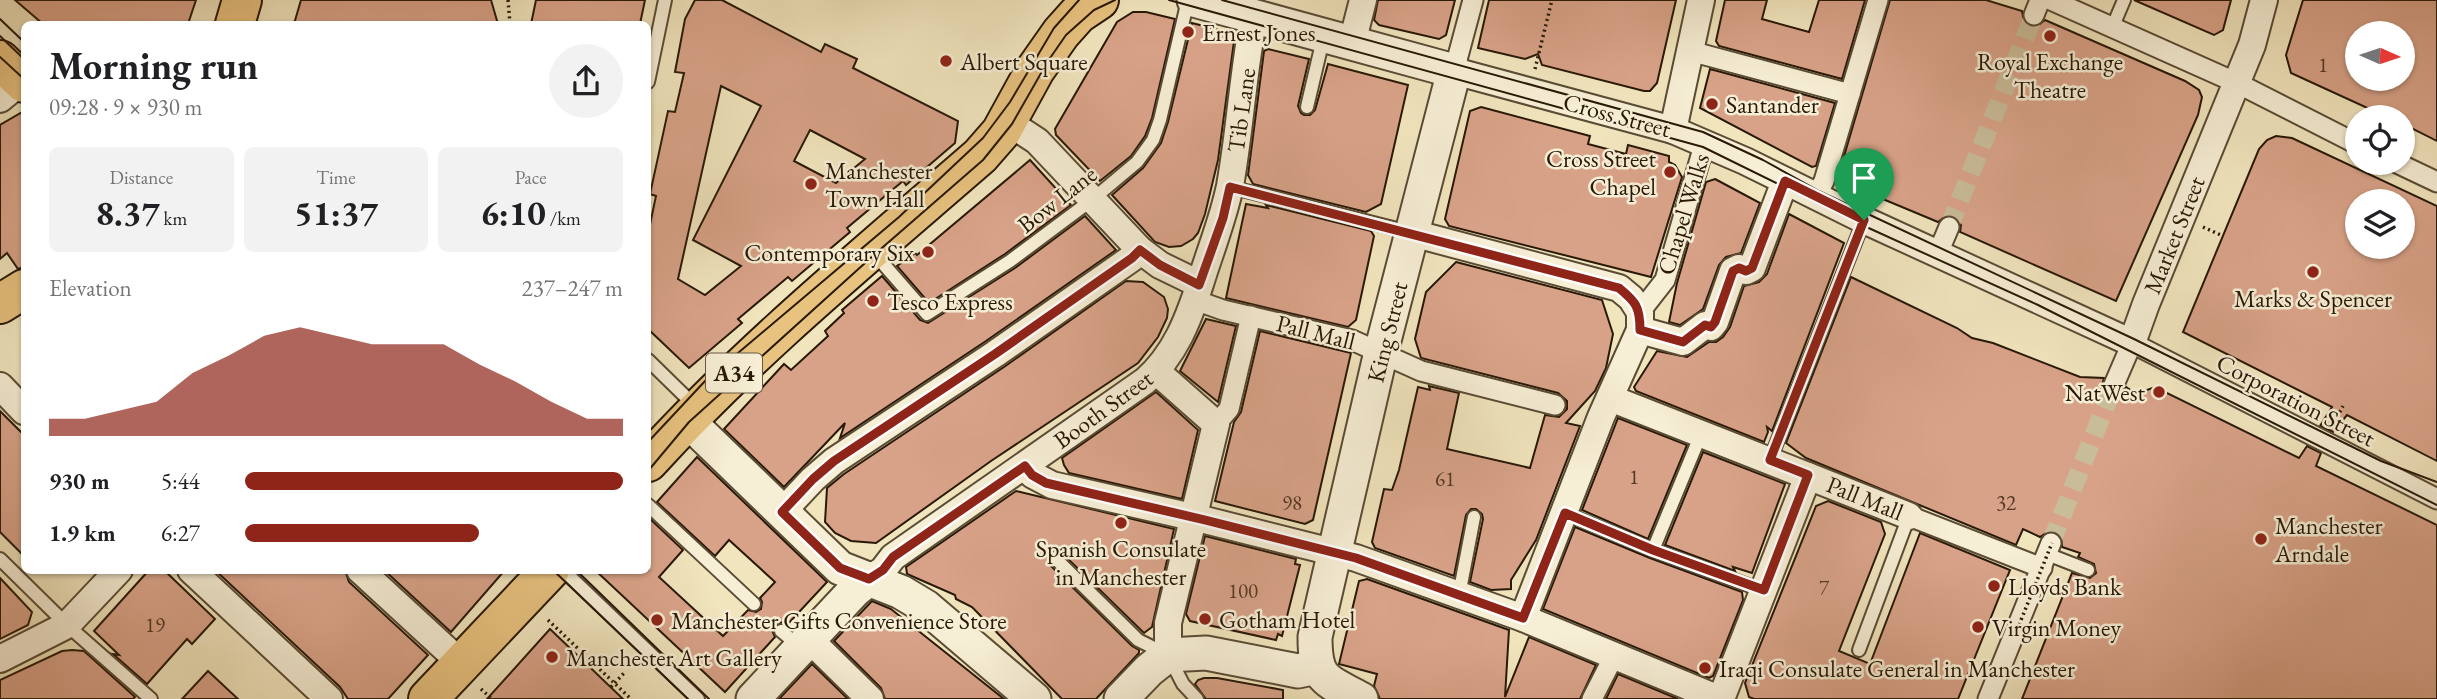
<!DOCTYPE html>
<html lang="en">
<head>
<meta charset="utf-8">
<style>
	body { margin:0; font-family:"EB Garamond",serif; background:#f2f2f2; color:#202124; height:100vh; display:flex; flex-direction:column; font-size:26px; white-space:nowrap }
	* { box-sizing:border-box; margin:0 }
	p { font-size:23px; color:#757577 }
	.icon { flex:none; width:38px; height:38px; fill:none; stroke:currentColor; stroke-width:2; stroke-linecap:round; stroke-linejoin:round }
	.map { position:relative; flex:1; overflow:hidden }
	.details { position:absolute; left:21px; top:21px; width:630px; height:553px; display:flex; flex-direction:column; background:#fff; border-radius:10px; box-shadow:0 2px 5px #0004 }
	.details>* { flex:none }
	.needle { width:46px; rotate:93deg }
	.buttons { position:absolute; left:2345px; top:21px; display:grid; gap:14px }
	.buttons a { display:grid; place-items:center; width:70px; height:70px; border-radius:50%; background:#fff; box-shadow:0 2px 5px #0004; font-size:35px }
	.pin { position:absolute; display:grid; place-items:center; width:60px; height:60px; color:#fff; margin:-72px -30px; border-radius:50% 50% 50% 0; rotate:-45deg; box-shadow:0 0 7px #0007 }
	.pin .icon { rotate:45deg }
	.round { display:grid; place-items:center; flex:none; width:74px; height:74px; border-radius:37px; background:#f2f2f2 }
	.summary { display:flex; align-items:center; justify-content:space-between; height:119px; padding:0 28px }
	h1 { font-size:38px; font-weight:700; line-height:52px }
	.stats { display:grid; grid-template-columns:repeat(3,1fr); gap:10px; height:119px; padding:7px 28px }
	.stats div { display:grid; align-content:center; border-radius:10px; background:#f2f2f2; text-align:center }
	.stats b { font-size:35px; font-weight:700 }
	.stats small { font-size:19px; font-weight:400 }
	.stats p { font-size:19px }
	.chart { height:196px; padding:14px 28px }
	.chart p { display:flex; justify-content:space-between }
	.chart svg { width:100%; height:126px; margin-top:7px; fill:#8f2418; opacity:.7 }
	ul { padding:0 28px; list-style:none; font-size:23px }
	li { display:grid; grid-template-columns:112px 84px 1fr; align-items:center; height:52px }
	li i { height:18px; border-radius:9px; background:#8f2418 }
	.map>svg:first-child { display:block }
	.building { fill:#d8a288; stroke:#281806; stroke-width:2; fill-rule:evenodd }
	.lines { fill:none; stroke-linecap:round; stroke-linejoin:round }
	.pedestrian-tunnel { stroke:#c9bc99; stroke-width:19; stroke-dasharray:19 10; stroke-linecap:butt }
	.service-casing { stroke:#5a4b34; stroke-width:16 }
	.pedestrian-casing { stroke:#5a4b34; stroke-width:23 }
	.minor-casing { stroke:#5a4b34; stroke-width:30 }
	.tertiary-casing { stroke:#5a4b34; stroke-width:37 }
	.primary-casing { stroke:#281806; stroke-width:42 }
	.path { stroke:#281806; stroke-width:3.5; stroke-dasharray:2 3.5; stroke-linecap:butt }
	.service { stroke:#f6eed5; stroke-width:12 }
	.pedestrian { stroke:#f6eed5; stroke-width:19 }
	.minor { stroke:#f6eed5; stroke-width:26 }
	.tertiary { stroke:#f6eed5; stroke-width:33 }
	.primary { stroke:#e8c27f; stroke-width:38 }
	.tram { stroke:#281806; stroke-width:2 }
	.path-bridge { stroke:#281806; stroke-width:3.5; stroke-dasharray:2 3.5; stroke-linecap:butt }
	.route-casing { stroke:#fff; stroke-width:14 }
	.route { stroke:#8f2418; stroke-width:9 }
	.poi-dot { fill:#8f2418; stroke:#f6eed5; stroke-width:2.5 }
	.labels { text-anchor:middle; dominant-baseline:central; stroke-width:5; stroke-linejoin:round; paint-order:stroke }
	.number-label { font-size:21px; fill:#543a26 }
	.shield { fill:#f6eed5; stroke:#665844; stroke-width:2 }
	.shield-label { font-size:23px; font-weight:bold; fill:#281806 }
	.poi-label { font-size:24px; fill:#281806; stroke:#f6eed5; text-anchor:start }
	.street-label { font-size:24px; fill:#281806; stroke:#f6eed5 }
</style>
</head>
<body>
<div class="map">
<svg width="2437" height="699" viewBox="0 0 2437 699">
	<rect width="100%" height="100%" fill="#f1e5be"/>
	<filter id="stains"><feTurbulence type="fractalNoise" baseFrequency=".00286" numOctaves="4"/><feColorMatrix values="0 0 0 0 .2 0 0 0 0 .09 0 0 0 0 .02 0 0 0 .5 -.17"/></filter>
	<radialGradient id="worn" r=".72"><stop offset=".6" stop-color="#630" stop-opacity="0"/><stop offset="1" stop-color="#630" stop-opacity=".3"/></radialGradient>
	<g class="building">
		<polygon points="15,0 196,0 188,24 43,24"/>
		<polygon points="301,0 491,0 498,24 294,24"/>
		<polygon points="536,0 645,0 640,24 531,24"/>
		<path d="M695,0H722L821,52L825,44L857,59L853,68L958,121L955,143L906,185L903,181L847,228L850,232L792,281L788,277L738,319L742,323L689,368L648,329V234L656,196L650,194L668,111L675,112L684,73L675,72L685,19ZM721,86L761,106L693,240L741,266L705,295L678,279ZM810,130L865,159L836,183L794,161Z"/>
		<polygon points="1378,0 1455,0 1446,35 1439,39 1379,25 1374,20"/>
		<polygon points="1489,0 1676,0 1657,83 1650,91 1644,91 1542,65 1538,54 1525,59 1478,48"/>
		<polygon points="1725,0 1767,0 1762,19 1809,32 1819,0 1865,0 1842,79 1719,46 1716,41"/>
		<polygon points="1890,0 1986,0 2022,11 2024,22 2029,26 2036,27 2045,20 2185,81 2199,90 2202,97 2198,115 2116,301 1960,232 1961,225 1954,216 1947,215 1938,222 1837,180"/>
		<polygon points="2134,0 2231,0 2223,30 2214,35"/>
		<path d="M2303,0H2437V141L2403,124V117H2387L2291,73L2286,55ZM2357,33H2403V79H2357Z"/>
		<polygon points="1133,12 1146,12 1175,19 1152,118 1145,136 1131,156 1100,181 1056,135 1055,129 1117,22"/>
		<polygon points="1192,23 1235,34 1218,160 1205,214 1198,233 1193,239 1181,246 1169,247 1155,242 1112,195 1143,168 1161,143 1168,122"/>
		<polygon points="1268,49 1309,59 1298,106 1301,113 1304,115 1310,115 1315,110 1328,64 1408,85 1381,204 1366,212 1253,184 1248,175 1264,51"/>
		<polygon points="1710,69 1835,103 1816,166 1812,167 1700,108"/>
		<polygon points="1481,107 1590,136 1588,144 1626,154 1628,145 1669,156 1669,162 1675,165 1682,177 1651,277 1449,226 1445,219 1470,111"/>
		<polygon points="24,111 24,267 18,269 7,253 0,259 0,125"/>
		<path d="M2276,136L2292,138L2437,206V461L2347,415L2333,432L2320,426L2332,407L2183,332L2259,149L2267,140ZM2357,201H2403V247H2357Z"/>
		<polygon points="1030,160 1071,205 1005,254 929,303 897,266 915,253 917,255"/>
		<polygon points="1715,179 1760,203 1741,253 1726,257 1719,265 1703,309 1680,325 1669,322 1677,283 1706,182"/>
		<polygon points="1246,204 1268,208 1266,205 1371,231 1374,236 1356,320 1348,327 1226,298"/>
		<polygon points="1789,214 1844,243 1772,431 1767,427 1768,432 1764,442 1636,391 1634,387 1657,351 1687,357 1709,342 1716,342 1723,337 1730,327 1744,286 1759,282 1767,274"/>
		<polygon points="1085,216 1116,250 986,341 840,438 845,423 784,487 724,429 784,364 791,370 828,336 825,331 844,313 842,310 882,276 920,320 928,323 1015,268"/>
		<polygon points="1456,262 1602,300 1613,334 1606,368 1595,391 1566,423 1580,426 1536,540 1511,580 1511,589 1491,590 1470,582 1483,519 1482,514 1476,509 1471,509 1466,515 1454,576 1375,548 1372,542 1384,489 1392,490 1399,470 1418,387 1430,390 1429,386 1459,393 1447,449 1530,468 1545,415 1559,417 1567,409 1567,401 1558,393 1421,358 1415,339 1426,292"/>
		<polygon points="1851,277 1957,328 1972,338 1993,343 2080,377 2104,378 2101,389 2109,398 2120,397 2126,387 2136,394 2155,387 2299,458 2307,446 2321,453 2316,466 2437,525 2437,699 2022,699 2072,573 2090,578 2096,573 2094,564 2078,557 2080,553 2062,547 2061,536 2055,531 2049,531 2040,537 2023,529 2016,545 1806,458 1786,443"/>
		<polygon points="1126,281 1143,282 1164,297 1168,309 1167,318 1158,337 1138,363 991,461 876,543 851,541 835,533 825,522 827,488 844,474 1004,367"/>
		<polygon points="1206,319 1236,326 1218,402 1180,371"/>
		<polygon points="1260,331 1351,353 1313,520 1305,524 1215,501 1234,422 1241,412"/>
		<polygon points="1156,392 1198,430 1182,499 1069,473 1064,465 1062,458"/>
		<polygon points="0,411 24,435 24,556 0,532"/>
		<polygon points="1618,418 1687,445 1648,539 1582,510"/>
		<polygon points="1703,452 1785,484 1752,573 1733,567 1735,571 1665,545"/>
		<polygon points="697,457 827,582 787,625 782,622 775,625 772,630 775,637 725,692 595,570 648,570 648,517 683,550 659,577 723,636 748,610 756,612 761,609 762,602 760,598 775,582 729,540 715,556 657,502"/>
		<polygon points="1016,491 1174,529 1152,627 1144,633 1061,552 1053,549 1047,555 1049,564 1132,646 1139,650 1139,653 1096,699 1062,699 972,607 956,599 955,595 907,574 906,567"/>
		<polygon points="1828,501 1881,522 1885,534 1839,651 1870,664 1920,533 2010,570 1958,699 1754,699 1749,697 1745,683 1816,506"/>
		<polygon points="1575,527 1650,558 1742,592 1743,600 1713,676 1709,678 1543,609"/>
		<polygon points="1205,536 1296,559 1295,564 1300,565 1282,636 1278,634 1276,640 1190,621 1186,614"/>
		<polygon points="149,570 164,570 215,619 192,644 187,639 147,684 113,654 119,655 94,631"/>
		<polygon points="215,570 345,570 349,582 428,655 388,699 348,699 340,687"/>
		<polygon points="384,570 505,570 451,632"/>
		<polygon points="0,578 32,612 28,625 0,639"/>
		<polygon points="1367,579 1509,630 1505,697 1529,637 1596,665 1580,699 1380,699 1374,686 1377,674 1339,664 1359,581"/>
		<polygon points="872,601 891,609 1004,699 885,699 881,688 834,641"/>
		<polygon points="550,629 623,699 487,699"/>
		<polygon points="72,650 84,651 135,697 133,699 0,699 0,680 62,651"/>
		<polygon points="812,664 848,699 779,699"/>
		<polygon points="208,671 238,699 182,699"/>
		<polygon points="1618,674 1678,699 1606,699"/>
		<polygon points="1204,678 1217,678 1283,690 1283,699 1206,699 1195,684 1198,680"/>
	</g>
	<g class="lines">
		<g class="pedestrian-tunnel">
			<polyline points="1949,227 2034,15"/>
			<polyline points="2051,543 2113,387"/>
		</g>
		<g class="service-casing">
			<g id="service">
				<polyline points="2113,26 2124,0"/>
				<polyline points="648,82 665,0"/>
				<polyline points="1307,107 1324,35"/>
				<polyline points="1230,187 1409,232"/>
				<polyline points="873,252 927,314 1010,261 1093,199 1137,162 1153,140 1160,120 1188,0"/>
				<polyline points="648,360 695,406"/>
				<polyline points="1770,460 1864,220"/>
				<polyline points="648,505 754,604"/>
				<polyline points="1565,513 1653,550 1764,591"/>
				<polyline points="1653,550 1701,434"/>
				<polyline points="2047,554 2088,570"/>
				<polyline points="1055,558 1138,640 1168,655 1183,684 1197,699"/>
				<polyline points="0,559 67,625 151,699"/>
				<polyline points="563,570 698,699"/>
				<polyline points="1459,595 1474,517"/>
				<polyline points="781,631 800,647"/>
				<polyline points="1859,650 1909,516"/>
			</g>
		</g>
		<g class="pedestrian-casing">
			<g id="pedestrian">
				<polyline points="2051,0 2237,83 2357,144"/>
				<polyline points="2034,15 2040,0"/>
				<polyline points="1690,51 1850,94"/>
				<polyline points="1454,71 1473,0"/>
				<polyline points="2397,163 2437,182"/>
				<polyline points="1816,196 1824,181 1878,0"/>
				<polyline points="1938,253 1949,227"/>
				<polyline points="1195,300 1223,310 1352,340 1421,371 1555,405"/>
				<polyline points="1640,312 1665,280 1705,142"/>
				<polyline points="2113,387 2132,343 2437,499"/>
				<polyline points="1216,424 1229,409 1251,316"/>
				<polyline points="1909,516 2042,568"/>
				<polyline points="1592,699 1614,656"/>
				<polyline points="1988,699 2051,543"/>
			</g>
		</g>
		<g class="minor-casing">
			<g id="minor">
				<polyline points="1352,43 1363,0"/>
				<polyline points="1454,71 1673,130 1745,161 1864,220 2132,343 2146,304 2252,45 2264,0"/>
				<polyline points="0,99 22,81"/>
				<polyline points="1008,122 1037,141 1140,250 1160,265 1199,284"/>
				<polyline points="1673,130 1701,0"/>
				<polyline points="1412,233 1619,288 1631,298 1640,312 1640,330 1601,417 1523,618"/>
				<polyline points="1640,330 1683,342 1705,325 1711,327 1715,322 1733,271 1739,268 1746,271 1752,268 1785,181"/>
				<polyline points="1156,371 1216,424 1168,623 1168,655"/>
				<polyline points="0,386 24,411"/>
				<polyline points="1610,398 1909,516"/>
				<polyline points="1025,466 1033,475 1052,485 1205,520 1356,558 1523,618 1719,699"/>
				<polyline points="782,512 813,479 834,461 995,354 1132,258 1140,250"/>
				<polyline points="191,570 329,699"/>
				<polyline points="360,570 461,663"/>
				<path d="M869,579L883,570L893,557L1145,381C1175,355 1188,320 1200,284C1210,251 1223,220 1230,186C1240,130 1243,72 1254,16"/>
				<polyline points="810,640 870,699"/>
				<polyline points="0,659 67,625 119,570"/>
				<polyline points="1721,699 1808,476"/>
			</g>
		</g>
		<g class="tertiary-casing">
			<g id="tertiary">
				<path d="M1194,0L1454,71L1381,352L1315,637C1315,681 1326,680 1361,699"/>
				<polyline points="687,420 840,568 901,592 926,607 1034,699"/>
				<polyline points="753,699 855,590 869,579"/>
				<polyline points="1121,699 1149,670 1168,655 1206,653 1298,671 1317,667"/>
			</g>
		</g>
		<g class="primary-casing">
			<g id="primary">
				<polyline points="235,24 242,0"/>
				<polyline points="0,60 24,83"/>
				<polyline points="0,304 24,289"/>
				<path d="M648,462C749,351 866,255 980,156L1001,132L1035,70L1061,33L1078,14L1099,0"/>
				<polyline points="428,699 550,570"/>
			</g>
		</g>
		<g class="path">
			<polyline points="508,0 510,24"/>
			<polyline points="1535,69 1552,0"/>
			<polyline points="2203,227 2223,236"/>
			<polyline points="2337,417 2343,406"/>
			<polyline points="548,620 631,699"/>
			<polyline points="611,687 625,672"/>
			<polyline points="481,689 492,699"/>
		</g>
		<use href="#service" class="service"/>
		<use href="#pedestrian" class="pedestrian"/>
		<use href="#minor" class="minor"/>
		<use href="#tertiary" class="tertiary"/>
		<use href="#primary" class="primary"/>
		<g class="tram">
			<polyline points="1169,0 1703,147 1862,225 2038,305 2437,505"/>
			<polyline points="1222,0 1703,132 1763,160 1819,191 2134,339 2381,461 2437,482"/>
			<polyline points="0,19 24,42"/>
			<polyline points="0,36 24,59"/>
			<polyline points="0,57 24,79"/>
			<polyline points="648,442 706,380 899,217 983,138 1010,102 1054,28 1079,0"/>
			<polyline points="648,471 689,422 875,254 983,160 1012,124 1048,61 1066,35 1094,10 1115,0"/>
			<polyline points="553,570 688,699"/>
			<polyline points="576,570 709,699"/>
		</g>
		<polyline class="path-bridge" points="2017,630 2052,543"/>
	</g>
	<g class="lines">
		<g class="route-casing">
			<path id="route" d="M1785,181L1864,220L1770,460L1808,475L1764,590L1653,550L1565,513L1523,618L1356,558L1205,520L1046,483L1032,475L1025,466L893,557L883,570L869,579L840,568L782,512L813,479L834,461L995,354L1132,258L1140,250L1160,265L1199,285L1223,218L1230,187L1619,288C1636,302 1640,307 1640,330L1683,342L1705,325L1711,327L1715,322L1733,271L1739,268L1746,271L1752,268Z"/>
		</g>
		<use href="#route" class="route"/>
	</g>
	<g class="poi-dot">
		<circle cx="1188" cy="32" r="7"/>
		<circle cx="2050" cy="36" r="7"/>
		<circle cx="946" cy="61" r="7"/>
		<circle cx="1712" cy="104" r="7"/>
		<circle cx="1670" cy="172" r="7"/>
		<circle cx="811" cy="184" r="7"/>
		<circle cx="928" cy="252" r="7"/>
		<circle cx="2313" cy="272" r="7"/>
		<circle cx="873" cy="301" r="7"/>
		<circle cx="2159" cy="392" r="7"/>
		<circle cx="1121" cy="523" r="7"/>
		<circle cx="2261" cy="539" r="7"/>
		<circle cx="1994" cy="586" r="7"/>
		<circle cx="1205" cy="619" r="7"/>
		<circle cx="657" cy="620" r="7"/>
		<circle cx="1978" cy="627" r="7"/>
		<circle cx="552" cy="657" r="7"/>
		<circle cx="1705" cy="668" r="7"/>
	</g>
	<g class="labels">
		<g class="number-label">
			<text x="2323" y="64">1</text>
			<text x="1634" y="476">1</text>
			<text x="1445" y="478">61</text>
			<text x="1292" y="502">98</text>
			<text x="2006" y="502">32</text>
			<text x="1824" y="587">7</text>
			<text x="1243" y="590">100</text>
			<text x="155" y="624">19</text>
		</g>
		<rect class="shield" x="706" y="353.5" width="56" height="39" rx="5"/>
		<g class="shield-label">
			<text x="734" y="373">A34</text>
		</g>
		<g class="poi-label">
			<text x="1202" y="32">Ernest Jones</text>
			<text x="960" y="61">Albert Square</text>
			<text x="2050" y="61" text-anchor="middle">Royal Exchange<tspan x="2050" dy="28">Theatre</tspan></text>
			<text x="1726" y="104">Santander</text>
			<text x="1656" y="158" text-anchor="end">Cross Street<tspan x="1656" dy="28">Chapel</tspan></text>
			<text x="825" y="170">Manchester<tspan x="825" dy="28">Town Hall</tspan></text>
			<text x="914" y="252" text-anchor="end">Contemporary Six</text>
			<text x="2313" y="298" text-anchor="middle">Marks &amp; Spencer</text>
			<text x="887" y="301">Tesco Express</text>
			<text x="2145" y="392" text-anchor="end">NatWest</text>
			<text x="2275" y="525">Manchester<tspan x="2275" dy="28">Arndale</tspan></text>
			<text x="1121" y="548" text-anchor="middle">Spanish Consulate<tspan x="1121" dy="28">in Manchester</tspan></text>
			<text x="2008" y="586">Lloyds Bank</text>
			<text x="1219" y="619">Gotham Hotel</text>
			<text x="671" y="620">Manchester Gifts Convenience Store</text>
			<text x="1992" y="627">Virgin Money</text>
			<text x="566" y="657">Manchester Art Gallery</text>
			<text x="1719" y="668">Iraqi Consulate General in Manchester</text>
		</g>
		<g class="street-label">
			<text transform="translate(1241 110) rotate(-82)">Tib Lane</text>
			<text transform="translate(1617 115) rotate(15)">Cross Street</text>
			<text transform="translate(1057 199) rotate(-38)">Bow Lane</text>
			<text transform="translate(1683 214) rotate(-73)">Chapel Walks</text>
			<text transform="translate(2174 235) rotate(-68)">Market Street</text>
			<text transform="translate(1316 332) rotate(14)">Pall Mall</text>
			<text transform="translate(1387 332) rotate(-76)">King Street</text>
			<text transform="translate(2296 400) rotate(27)">Corporation Street</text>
			<text transform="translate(1103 409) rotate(-36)">Booth Street</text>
			<text transform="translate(1865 498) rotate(22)">Pall Mall</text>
		</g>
	</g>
	<rect width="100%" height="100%" filter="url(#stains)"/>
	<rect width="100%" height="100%" fill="url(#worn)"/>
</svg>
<div class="buttons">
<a><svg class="needle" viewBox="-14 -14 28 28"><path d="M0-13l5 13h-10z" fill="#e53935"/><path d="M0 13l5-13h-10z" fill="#757577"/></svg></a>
<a><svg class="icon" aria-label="locate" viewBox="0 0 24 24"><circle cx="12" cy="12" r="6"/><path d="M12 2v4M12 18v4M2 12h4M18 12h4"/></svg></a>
<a><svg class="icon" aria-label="layers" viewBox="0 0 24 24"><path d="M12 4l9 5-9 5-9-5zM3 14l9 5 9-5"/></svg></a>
</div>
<div class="pin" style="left:1864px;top:220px;background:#1e9e55"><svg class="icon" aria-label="arrive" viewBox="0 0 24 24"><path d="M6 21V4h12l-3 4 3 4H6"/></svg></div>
<section class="details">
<div class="summary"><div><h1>Morning run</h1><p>09:28 · 9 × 930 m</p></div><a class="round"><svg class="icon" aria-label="share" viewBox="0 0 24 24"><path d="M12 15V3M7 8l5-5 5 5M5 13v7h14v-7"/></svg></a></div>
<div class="stats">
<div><p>Distance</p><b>8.37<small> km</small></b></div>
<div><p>Time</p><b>51:37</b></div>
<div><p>Pace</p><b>6:10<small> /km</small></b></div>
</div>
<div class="chart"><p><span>Elevation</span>237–247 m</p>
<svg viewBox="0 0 160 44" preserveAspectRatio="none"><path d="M0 44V38L10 38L20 35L30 32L40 22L50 16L60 9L70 6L80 9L90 12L100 12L110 12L120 19L130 25L140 32L150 38L160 38V44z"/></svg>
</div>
<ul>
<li><b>930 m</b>5:44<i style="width:100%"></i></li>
<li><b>1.9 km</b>6:27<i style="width:62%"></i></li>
</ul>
</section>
</div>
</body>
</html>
